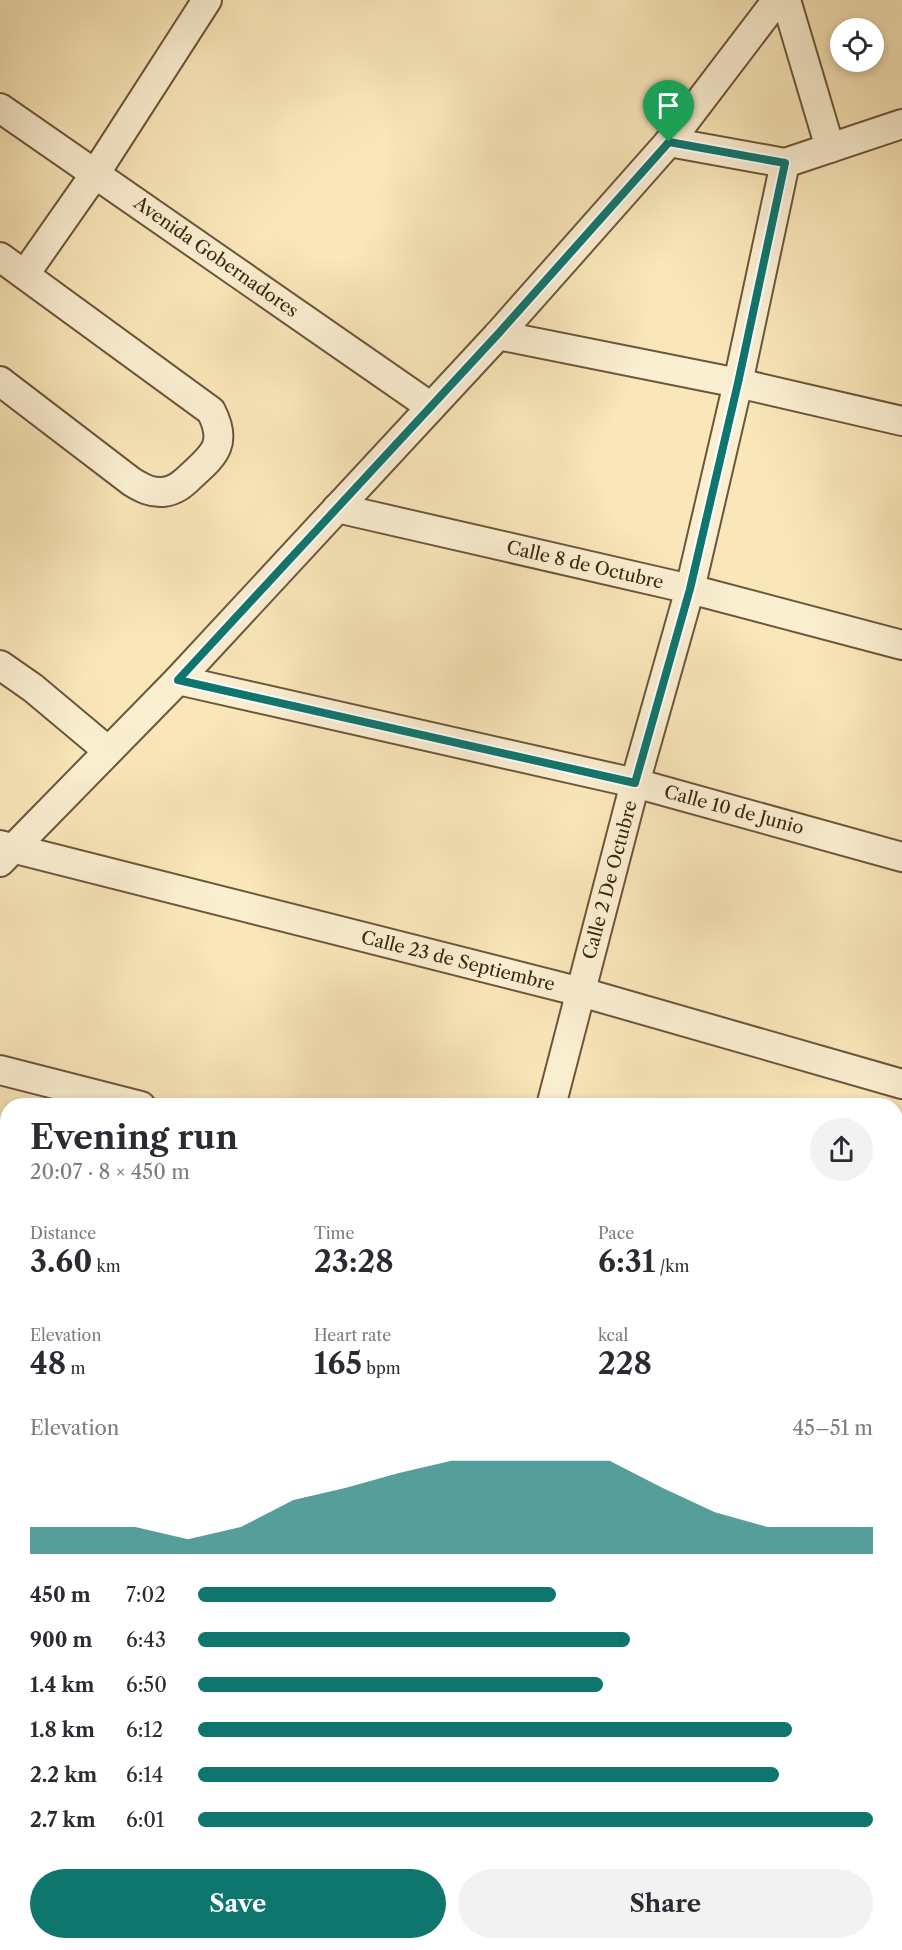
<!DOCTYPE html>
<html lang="en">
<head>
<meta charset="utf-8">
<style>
	body { margin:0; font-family:"Libre Caslon Text",serif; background:#f2f2f3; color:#2b2b33; height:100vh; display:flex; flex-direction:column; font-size:22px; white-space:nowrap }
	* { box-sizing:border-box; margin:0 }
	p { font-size:20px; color:#7c7c81 }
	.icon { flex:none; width:33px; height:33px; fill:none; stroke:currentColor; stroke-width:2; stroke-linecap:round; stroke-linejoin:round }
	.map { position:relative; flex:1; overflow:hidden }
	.details { position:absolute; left:0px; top:1098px; width:903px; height:852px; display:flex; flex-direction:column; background:#fff; border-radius:24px 24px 0 0; box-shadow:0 3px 9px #0003 }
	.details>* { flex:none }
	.tools { position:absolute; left:830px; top:18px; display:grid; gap:12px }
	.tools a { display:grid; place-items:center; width:54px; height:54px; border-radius:50%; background:#fff; box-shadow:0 3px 9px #0003; font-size:30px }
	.pin { position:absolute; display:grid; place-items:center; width:51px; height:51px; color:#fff; margin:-62px -26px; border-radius:50% 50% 50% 0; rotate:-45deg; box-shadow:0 0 6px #0007 }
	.pin .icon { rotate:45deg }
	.round { display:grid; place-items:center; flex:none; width:63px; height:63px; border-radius:32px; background:#f2f2f3 }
	.head { display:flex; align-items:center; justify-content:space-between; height:102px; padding:0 30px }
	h1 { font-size:33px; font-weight:700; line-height:45px }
	.stats { display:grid; grid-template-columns:repeat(3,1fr); gap:9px; height:102px; padding:6px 30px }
	.stats div { display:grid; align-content:center }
	.stats b { font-size:30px; font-weight:700 }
	.stats small { font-size:16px; font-weight:400 }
	.stats p { font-size:16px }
	.chart { height:168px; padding:12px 30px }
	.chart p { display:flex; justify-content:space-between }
	.chart svg { width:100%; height:108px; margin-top:6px; fill:#0f766e; opacity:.7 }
	.action { display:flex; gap:12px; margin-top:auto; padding:12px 30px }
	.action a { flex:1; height:69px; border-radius:36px; background:#0f766e; color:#fff; font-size:24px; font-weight:700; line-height:69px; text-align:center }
	.action a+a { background:#f2f2f3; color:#2b2b33 }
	ul { padding:0 30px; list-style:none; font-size:20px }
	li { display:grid; grid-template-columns:96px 72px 1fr; align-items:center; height:45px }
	li i { height:15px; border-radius:8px; background:#0f766e }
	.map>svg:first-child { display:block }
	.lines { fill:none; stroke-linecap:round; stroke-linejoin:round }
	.street-casing { stroke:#6c563a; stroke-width:32 }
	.street { stroke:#fbefd2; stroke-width:28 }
	.route-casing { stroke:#fff; stroke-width:12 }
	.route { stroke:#0f766e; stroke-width:8 }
	.labels { text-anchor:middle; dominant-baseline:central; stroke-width:6; stroke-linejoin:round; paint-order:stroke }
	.street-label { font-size:18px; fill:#3d2610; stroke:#fbefd2 }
</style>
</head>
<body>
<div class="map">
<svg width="902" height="1950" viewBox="0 0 902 1950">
	<rect width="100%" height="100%" fill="#f9e6b9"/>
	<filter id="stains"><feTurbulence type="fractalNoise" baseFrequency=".00333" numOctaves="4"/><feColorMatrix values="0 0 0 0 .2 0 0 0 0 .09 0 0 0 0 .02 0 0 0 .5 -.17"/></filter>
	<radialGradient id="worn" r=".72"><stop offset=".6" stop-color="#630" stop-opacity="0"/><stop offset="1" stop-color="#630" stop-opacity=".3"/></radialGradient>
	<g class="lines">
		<g class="street-casing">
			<g id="street">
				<polyline points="786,0 830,148"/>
				<polyline points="0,108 431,407"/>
				<polyline points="669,142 785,163 902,124"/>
				<path d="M0,257L211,411C228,444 214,455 191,476C183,484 175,491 163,492C151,493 142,488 132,482L0,381"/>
				<polyline points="25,274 95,174 207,0"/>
				<polyline points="498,335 738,383 902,421"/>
				<polyline points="337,508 690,589 902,645"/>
				<polyline points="0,665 33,688 107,750"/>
				<polyline points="178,680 635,783 902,857"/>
				<polyline points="0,845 581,992 902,1084"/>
				<polyline points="0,862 178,680 498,335 669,142 777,0"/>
				<polyline points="0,1070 141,1106"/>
				<polyline points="551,1106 635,783 690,589 738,383 785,163"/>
				<polyline points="0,1279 8,1281"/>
				<polyline points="896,1299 902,1300"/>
				<polyline points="0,1500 8,1503"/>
				<polyline points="896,1520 902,1522"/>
				<polyline points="0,1568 8,1571"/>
				<polyline points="0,1624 8,1626"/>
				<polyline points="896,1705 902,1703"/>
				<polyline points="896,1763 902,1769"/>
				<polyline points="896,1881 902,1865"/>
				<polyline points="0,1902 8,1890"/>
				<polyline points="896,1904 902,1906"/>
				<polyline points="896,1935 902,1938"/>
				<polyline points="769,1942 788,1950"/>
			</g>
		</g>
		<use href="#street" class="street"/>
	</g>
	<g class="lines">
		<g class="route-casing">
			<polygon id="route" points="669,142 785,163 738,383 690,589 635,783 178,680 498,334"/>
		</g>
		<use href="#route" class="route"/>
	</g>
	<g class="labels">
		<g class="street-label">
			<text transform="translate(216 257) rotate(35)">Avenida Gobernadores</text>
			<text transform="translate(585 565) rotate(13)">Calle 8 de Octubre</text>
			<text transform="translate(734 810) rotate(15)">Calle 10 de Junio</text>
			<text transform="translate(610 880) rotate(-75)">Calle 2 De Octubre</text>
			<text transform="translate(458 961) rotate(14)">Calle 23 de Septiembre</text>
		</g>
	</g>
	<rect width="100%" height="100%" filter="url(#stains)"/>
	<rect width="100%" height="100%" fill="url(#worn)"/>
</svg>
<div class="tools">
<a><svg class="icon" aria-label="locate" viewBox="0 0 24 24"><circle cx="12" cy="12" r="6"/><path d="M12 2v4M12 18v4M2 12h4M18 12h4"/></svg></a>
</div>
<div class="pin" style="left:669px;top:142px;background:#1e9e55"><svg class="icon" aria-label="arrive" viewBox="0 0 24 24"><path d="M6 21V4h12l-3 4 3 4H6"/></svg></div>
<section class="details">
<div class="head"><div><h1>Evening run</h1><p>20:07 · 8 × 450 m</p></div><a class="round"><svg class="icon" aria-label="share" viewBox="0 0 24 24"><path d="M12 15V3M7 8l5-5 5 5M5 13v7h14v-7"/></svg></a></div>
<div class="stats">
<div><p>Distance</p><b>3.60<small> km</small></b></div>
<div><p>Time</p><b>23:28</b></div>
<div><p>Pace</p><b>6:31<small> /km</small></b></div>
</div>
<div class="stats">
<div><p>Elevation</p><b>48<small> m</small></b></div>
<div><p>Heart rate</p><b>165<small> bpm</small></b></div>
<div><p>kcal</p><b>228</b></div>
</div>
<div class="chart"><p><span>Elevation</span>45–51 m</p>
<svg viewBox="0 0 160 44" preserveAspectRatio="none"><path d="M0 44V33L10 33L20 33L30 38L40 33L50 22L60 17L70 11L80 6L90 6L100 6L110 6L120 17L130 27L140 33L150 33L160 33V44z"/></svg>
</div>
<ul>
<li><b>450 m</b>7:02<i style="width:53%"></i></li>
<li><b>900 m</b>6:43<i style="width:64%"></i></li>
<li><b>1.4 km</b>6:50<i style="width:60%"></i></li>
<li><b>1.8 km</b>6:12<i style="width:88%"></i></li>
<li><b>2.2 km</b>6:14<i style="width:86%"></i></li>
<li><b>2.7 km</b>6:01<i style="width:100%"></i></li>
</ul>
<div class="action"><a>Save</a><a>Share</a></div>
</section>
</div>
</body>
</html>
